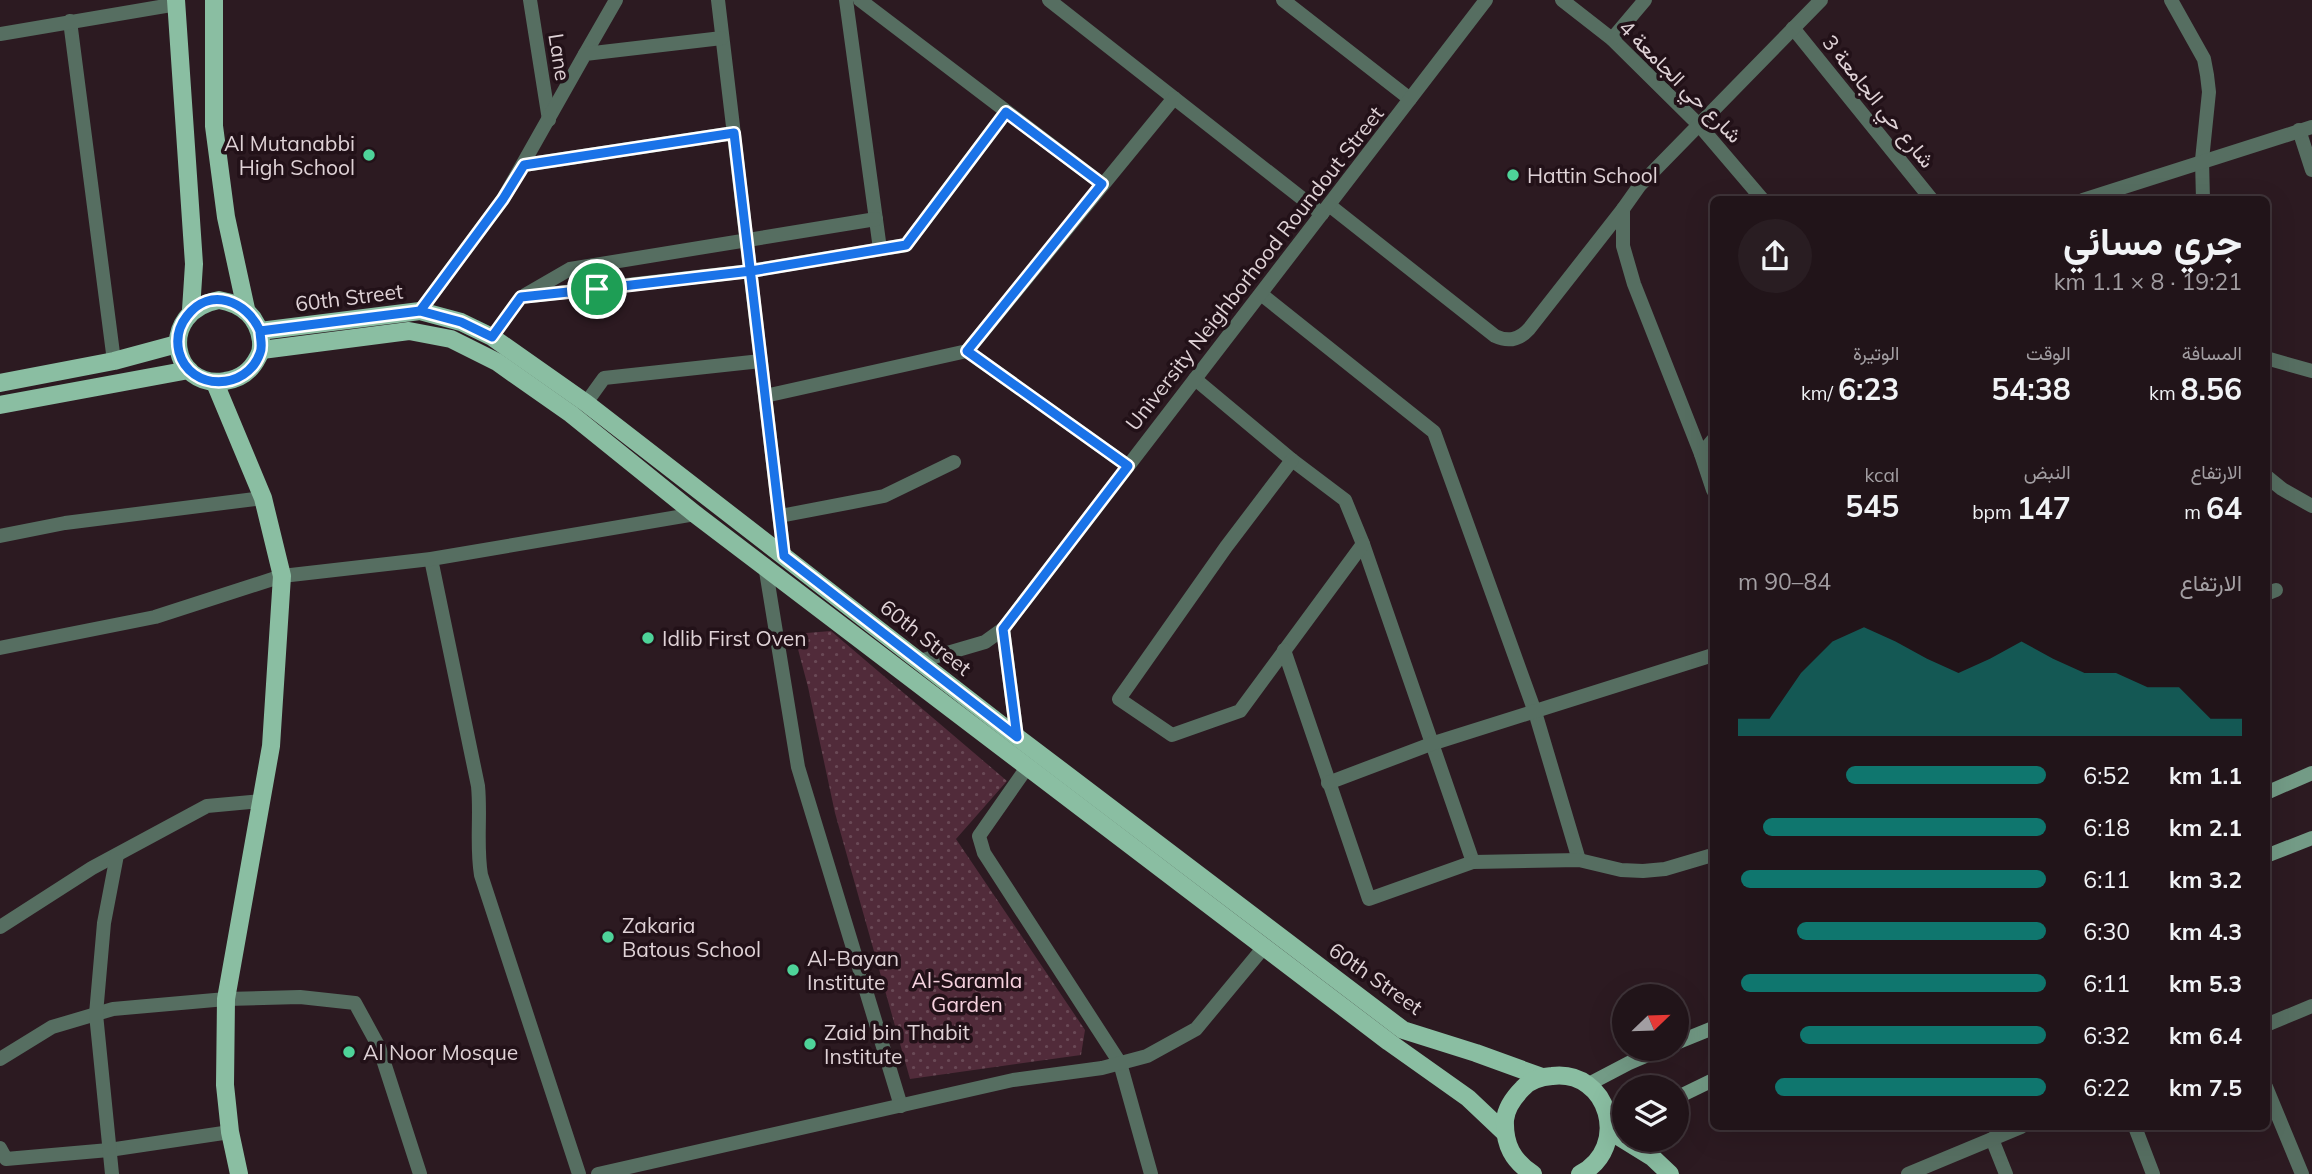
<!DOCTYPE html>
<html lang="ar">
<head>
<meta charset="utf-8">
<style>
	body { margin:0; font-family:Mulish,Vazirmatn,sans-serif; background:#291d22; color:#f1f3f6; direction:rtl; height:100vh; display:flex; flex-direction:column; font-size:26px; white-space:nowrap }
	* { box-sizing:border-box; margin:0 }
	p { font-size:23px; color:#a29ea2 }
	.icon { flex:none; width:38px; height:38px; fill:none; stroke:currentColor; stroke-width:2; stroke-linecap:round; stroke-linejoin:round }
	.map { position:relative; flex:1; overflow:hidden; direction:ltr }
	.panel { position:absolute; left:1710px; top:196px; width:560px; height:934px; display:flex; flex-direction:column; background:#211419; border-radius:10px; box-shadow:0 7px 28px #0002,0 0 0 2px #3e3338; direction:rtl }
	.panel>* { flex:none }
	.needle { width:46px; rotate:67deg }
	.fabs { position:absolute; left:1612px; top:984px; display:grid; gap:14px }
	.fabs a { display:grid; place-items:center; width:77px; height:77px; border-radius:50%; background:#211419; box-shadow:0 7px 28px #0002,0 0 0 2px #3e3338; font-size:35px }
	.pin { position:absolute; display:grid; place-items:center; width:60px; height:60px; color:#fff; margin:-30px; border:4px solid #fff; border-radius:50%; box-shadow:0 2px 7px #0007 }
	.round { display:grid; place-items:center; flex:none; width:74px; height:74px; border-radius:37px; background:#291d22 }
	.summary { display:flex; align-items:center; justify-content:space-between; height:119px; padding:0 28px }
	h1 { font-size:38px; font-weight:700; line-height:52px }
	.figures { display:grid; grid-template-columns:repeat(3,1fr); gap:10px; height:119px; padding:7px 28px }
	.figures div { display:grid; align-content:center }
	.figures b { font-size:30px; font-weight:700 }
	.figures small { font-size:19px; font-weight:400 }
	.figures p { font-size:19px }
	.chart { height:196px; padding:14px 28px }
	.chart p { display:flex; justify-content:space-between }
	.chart svg { width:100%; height:126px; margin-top:7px; fill:#0f766e; opacity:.7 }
	ul { padding:0 28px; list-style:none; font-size:23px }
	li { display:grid; grid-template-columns:112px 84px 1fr; align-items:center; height:52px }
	li i { height:18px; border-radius:9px; background:#0f766e }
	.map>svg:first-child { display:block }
	.green { fill:url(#green-dots) }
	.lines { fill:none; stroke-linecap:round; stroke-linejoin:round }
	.minor { stroke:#566e61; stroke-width:14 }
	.secondary { stroke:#739b86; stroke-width:14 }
	.primary { stroke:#8abea2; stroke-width:18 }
	.route-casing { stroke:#fff; stroke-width:14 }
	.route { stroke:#1a73e8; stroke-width:9 }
	.poi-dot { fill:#4ed399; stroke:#221118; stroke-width:2.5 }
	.labels { text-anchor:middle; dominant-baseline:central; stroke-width:7; stroke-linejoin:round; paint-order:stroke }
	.street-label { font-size:21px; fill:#dfd2d6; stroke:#221118 }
	.poi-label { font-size:21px; fill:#dfd2d6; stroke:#221118; text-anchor:start }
	.park-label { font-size:21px; fill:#f7d2df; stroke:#221118 }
</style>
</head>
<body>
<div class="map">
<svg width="2312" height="1174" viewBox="0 0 2312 1174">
	<defs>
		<pattern id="green-dots" width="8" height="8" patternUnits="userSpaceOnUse" patternTransform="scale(1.75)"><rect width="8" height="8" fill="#512b3a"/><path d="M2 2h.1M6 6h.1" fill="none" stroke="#6a4956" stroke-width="1.8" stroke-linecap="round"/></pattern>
	</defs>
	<rect width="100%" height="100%" fill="#2c1a21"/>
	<polygon class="green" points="831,631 1007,781 956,839 1085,1030 1081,1055 910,1079 835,813 808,687 794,634"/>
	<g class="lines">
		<g class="minor">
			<polyline points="530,0 549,120"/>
			<polyline points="718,0 784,556"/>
			<polyline points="846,0 880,249"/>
			<polyline points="860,0 1102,184"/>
			<polyline points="1049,0 1322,214"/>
			<polyline points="1283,0 1410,99"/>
			<polyline points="1562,0 1612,39 1699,125 1763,200"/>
			<polyline points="2171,0 2204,59 2207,75 2209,92 2202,160 2203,200"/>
			<polyline points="70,21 114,361"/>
			<polyline points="1793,28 1932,200"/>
			<polyline points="0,34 177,4"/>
			<polyline points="1612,39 1645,0"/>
			<polyline points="585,54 616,0"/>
			<polyline points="2299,130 2312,170"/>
			<polyline points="524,165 734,133"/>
			<polyline points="2083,200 2312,127"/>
			<path d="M1329,205L1495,336C1508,342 1519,340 1529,329L1623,209"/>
			<polyline points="1261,294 1434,432 1535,712 1579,860"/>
			<polyline points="525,295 570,269 876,219"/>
			<polyline points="420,311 503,199 585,54 722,38"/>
			<polyline points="492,337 521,297 750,271 906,245 1006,112"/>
			<polyline points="967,351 1128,466"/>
			<polyline points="2266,358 2312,371"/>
			<polyline points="1195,379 1292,460 1345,500 1363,544 1473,862"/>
			<polyline points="765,396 967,351 1174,98"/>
			<polyline points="586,403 604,378 761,361"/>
			<polyline points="1701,454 1713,440"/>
			<polyline points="1292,460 1226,547 1119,699 1172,735 1240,711 1363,544"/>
			<polyline points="2266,476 2282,489 2312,506"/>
			<polyline points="1713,490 1701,454 1634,284 1623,246 1623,209 1640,185 1821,0"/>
			<polyline points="780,516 884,496 954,462"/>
			<polyline points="0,536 65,523 263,498"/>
			<path d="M431,559L478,786C481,816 476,845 481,875L579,1174"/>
			<polyline points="765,565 798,767 901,1106"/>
			<polyline points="2266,594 2276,590"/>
			<polyline points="0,648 155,617 282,576 431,559 695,514"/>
			<polyline points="1284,650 1369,899 1473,862 1579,860 1621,870 1643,871 1665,869 1709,856"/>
			<polyline points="920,661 985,642 1003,629"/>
			<polyline points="1017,737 1003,629 1486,0"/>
			<polyline points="1028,766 979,836 984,853 1120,1063 1151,1174"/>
			<polyline points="1328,783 1431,744 1713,655"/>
			<polyline points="0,927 92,868 207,806 261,801"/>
			<polyline points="2266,1025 2312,1006"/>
			<polyline points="0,1059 52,1027 113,1009 226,999 300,997 355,1003 379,1047 420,1174"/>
			<polyline points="2266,1087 2302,1174"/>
			<polyline points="2135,1127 2153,1174"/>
			<polyline points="1992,1139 2006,1174"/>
			<polyline points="0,1148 6,1159 109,1150 230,1132"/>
			<polyline points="112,1174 96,1014 104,923 117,855"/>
			<polyline points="598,1174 1013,1080 1102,1068 1147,1056 1196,1029 1264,947"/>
			<polyline points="1908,1174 2021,1127"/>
		</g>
		<g class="secondary">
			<polyline points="2266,793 2312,773"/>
			<polyline points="2266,856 2312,838"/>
			<polyline points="1676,1043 1713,1028"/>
			<polyline points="1587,1085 1629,1063 1664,1048"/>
			<polyline points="1676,1098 1713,1080"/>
			<polyline points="1610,1131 1624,1123"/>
		</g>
		<g class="primary">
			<polyline points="176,0 194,264 191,310"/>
			<polyline points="214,0 214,126 226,217 246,309"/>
			<path d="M219,300C242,304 258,316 261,341C261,347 262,351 258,357C251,371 241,379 225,381C172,390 156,312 219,300Z"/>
			<polyline points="260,331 420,311 461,322 492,337 586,403 1017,737 1403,1030 1476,1053 1542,1077"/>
			<polyline points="262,350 409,331 451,339 497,362 571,414 695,514 1389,1042 1468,1098 1505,1133"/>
			<polyline points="0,383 114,361 177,344"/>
			<polyline points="215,383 263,498 282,576 271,746 226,999 225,1085 230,1132 239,1174"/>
			<polyline points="0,405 189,370"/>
			<polyline points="1610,1131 1652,1157 1670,1174"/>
			<path d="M1533,1174C1513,1161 1504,1145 1505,1120C1506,1108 1514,1097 1523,1088C1530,1080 1541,1077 1552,1076C1609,1069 1631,1148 1580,1174"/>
		</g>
	</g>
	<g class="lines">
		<g class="route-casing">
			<path id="route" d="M597,289L521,297L492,337L461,322L420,311L260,331C247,301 210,286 187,316C179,326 176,339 179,352C190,392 247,391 260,353C263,346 260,338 260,331L420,311L503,199L524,165L734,133C750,274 768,415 784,556L1017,737L1003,629L1128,466L967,351L1102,184L1006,112L906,245L751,271L597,289"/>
		</g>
		<use href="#route" class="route"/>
	</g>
	<g class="poi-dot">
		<circle cx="369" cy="155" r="7"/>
		<circle cx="1513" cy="175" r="7"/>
		<circle cx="648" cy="638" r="7"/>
		<circle cx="608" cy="937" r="7"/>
		<circle cx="793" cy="970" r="7"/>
		<circle cx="810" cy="1044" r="7"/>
		<circle cx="349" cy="1052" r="7"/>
	</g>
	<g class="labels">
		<g class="street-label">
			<text transform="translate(560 57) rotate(81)">Lane</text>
			<text transform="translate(1681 81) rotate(45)">شارع حي الجامعة 4</text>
			<text transform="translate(1879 101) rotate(51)">شارع حي الجامعة 3</text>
			<text transform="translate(1254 268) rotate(-52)">University Neighborhood Roundout Street</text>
			<text transform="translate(349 297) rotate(-7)">60th Street</text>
			<text transform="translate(926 637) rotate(38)">60th Street</text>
			<text transform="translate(1376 978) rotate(35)">60th Street</text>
		</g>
		<g class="poi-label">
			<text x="355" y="143" text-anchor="end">Al Mutanabbi<tspan x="355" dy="24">High School</tspan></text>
			<text x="1527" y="175">Hattin School</text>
			<text x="662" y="638">Idlib First Oven</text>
			<text x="622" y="925">Zakaria<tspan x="622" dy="24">Batous School</tspan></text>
			<text x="807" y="958">Al-Bayan<tspan x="807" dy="24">Institute</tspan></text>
			<text x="824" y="1032">Zaid bin Thabit<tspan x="824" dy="24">Institute</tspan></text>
			<text x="363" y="1052">Al Noor Mosque</text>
		</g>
		<g class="park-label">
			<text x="967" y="980">Al-Saramla<tspan x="967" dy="24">Garden</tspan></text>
		</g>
	</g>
</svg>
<div class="fabs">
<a><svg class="needle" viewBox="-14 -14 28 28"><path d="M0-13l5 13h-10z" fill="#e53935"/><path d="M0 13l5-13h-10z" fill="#a29ea2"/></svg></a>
<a><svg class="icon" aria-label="layers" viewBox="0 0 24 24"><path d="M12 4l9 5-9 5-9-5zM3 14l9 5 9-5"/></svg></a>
</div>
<div class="pin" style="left:597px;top:289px;background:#1e9e55"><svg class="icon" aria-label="arrive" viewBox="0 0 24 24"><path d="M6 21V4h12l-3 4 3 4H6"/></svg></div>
<section class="panel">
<div class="summary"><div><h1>جري مسائي</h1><p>19:21 · 8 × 1.1 km</p></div><a class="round"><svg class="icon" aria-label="share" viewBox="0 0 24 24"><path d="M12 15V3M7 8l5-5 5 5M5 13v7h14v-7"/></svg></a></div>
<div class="figures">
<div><p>المسافة</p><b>8.56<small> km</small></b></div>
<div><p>الوقت</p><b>54:38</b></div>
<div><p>الوتيرة</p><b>6:23<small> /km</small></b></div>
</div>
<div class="figures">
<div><p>الارتفاع</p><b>64<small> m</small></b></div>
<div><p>النبض</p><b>147<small> bpm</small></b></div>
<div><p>kcal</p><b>545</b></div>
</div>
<div class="chart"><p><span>الارتفاع</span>84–90 m</p>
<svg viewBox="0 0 160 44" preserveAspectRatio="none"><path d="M0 44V38L10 38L20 22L30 11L40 6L50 11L60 17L70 22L80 17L90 11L100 17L110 22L120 22L130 27L140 27L150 38L160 38V44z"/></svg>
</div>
<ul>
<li><b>1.1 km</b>6:52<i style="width:65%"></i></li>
<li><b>2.1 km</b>6:18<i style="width:92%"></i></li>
<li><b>3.2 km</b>6:11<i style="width:99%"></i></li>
<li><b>4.3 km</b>6:30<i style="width:81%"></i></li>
<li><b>5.3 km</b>6:11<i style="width:99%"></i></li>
<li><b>6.4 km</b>6:32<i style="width:80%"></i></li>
<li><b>7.5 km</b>6:22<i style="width:88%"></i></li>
</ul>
</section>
</div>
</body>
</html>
